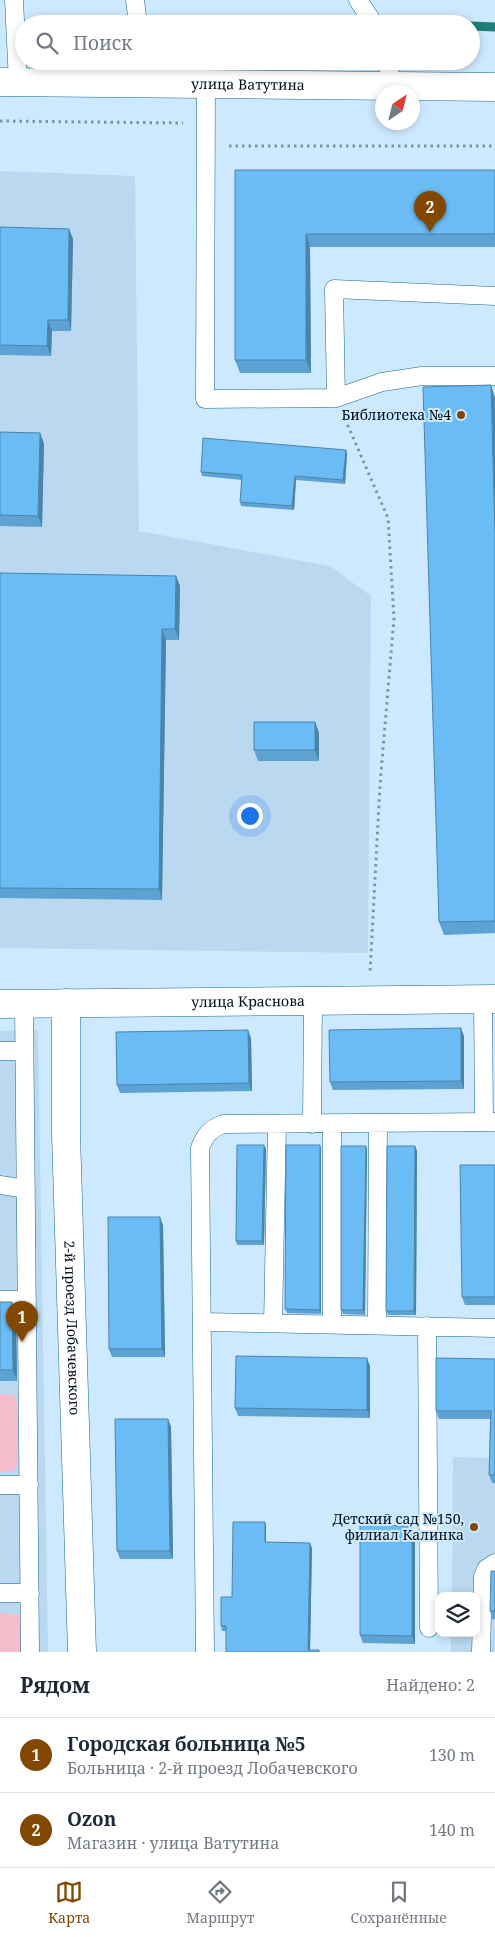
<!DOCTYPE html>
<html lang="ru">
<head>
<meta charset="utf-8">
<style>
  body { margin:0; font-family:"Noto Serif",serif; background:#f2f2f3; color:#1f2937 }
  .controls { position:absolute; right:15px; bottom:15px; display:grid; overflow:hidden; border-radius:10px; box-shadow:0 2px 8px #0003 }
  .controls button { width:45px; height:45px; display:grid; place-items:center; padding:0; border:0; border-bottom:1px solid #e0e1e3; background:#fff; color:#1f2937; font:25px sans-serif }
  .compass { position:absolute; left:375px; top:85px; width:45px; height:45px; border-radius:50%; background:#fff; box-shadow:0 2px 8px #0003; rotate:35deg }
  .you { position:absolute; left:249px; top:815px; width:18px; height:18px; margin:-12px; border:4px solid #fff; border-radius:50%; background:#1a73e8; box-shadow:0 0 0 8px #1a73e833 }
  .badge { display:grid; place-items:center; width:32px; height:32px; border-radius:50%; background:#834800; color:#fff; font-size:16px; font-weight:700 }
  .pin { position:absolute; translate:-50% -41px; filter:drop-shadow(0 1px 2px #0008) }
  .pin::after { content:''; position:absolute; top:26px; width:18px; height:15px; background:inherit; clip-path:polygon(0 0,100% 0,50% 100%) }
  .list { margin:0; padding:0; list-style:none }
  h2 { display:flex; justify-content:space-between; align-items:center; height:65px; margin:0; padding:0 20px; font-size:21px }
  h2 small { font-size:16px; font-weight:400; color:#747a83 }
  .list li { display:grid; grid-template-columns:32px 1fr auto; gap:15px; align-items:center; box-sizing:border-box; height:75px; padding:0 20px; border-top:1px solid #e0e1e3 }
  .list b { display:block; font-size:19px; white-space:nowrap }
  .list p { margin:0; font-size:16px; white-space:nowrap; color:#747a83 }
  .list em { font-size:16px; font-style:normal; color:#747a83 }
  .icon { flex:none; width:28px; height:28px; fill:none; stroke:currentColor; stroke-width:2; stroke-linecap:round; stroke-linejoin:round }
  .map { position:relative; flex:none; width:495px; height:1652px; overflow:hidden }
  .search { position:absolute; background:#fff; box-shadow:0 2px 8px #0003; left:15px; right:15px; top:15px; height:55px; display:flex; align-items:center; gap:12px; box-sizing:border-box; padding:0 18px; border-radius:28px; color:#747a83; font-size:19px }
  .sheet { height:215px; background:#fff }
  nav { display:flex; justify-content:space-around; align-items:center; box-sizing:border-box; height:70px; border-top:1px solid #e0e1e3; background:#fff; font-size:14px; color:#747a83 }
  nav a { display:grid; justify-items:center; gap:2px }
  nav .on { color:#834800 }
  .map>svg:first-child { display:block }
  .built { fill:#bad9f0 }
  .green { fill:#f5bdcc }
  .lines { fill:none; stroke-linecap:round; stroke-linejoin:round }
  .stream { stroke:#1d7f76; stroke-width:9 }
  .service-casing { stroke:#176695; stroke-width:19 }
  .minor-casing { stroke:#176695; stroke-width:29 }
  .tertiary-casing { stroke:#176695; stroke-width:29 }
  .path { stroke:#7d94a7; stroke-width:3; stroke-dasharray:2.5 4; stroke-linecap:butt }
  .service { stroke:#fff; stroke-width:18 }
  .minor { stroke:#fff; stroke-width:28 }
  .tertiary { stroke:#fff; stroke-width:28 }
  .wall { fill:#5ca2d2 }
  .shaded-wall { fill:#4b84ab }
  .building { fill:#6bbcf4; stroke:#4b84ab }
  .poi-dot { fill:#834800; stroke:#cde9ff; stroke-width:2 }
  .labels { text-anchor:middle; stroke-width:4; stroke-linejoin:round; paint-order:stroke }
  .street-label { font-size:14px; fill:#000e1c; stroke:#cde9ff }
  .poi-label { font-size:14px; fill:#000e1c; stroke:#cde9ff; text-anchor:end }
</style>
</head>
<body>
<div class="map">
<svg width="495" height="1652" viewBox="0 0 495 1652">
  <rect width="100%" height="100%" fill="#cde9ff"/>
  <path class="built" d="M0,171l135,5 4,355 191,35 41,30 -3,357 -368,-5z
    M38,1030l10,622h-48v-621z
    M453,1457l42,1v194h-44v-19h25v-37h-24z"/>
  <path class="green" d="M0,1394l14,1 3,7 1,61 -2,4 -3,4 -13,1z
    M0,1613l21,2 5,37h-26z"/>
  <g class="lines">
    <path class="stream" d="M471,26l24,1"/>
    <defs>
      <path id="service" d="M14,0l4,82
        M135,0l3,24
        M358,0l16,24
        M143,61l3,21
        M387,61l5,25
        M206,83l-1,316 131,-1 46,-16 40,-6h73
        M336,398l-2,-109 161,7
        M483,999l1,123
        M24,1004l6,648
        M0,1051h24
        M312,1124l1,-123
        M0,1185l26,4
        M0,1300h27
        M202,1322l293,6
        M273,1323l4,-199
        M332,1324v-201
        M377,1325l1,-202
        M427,1326l2,302
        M0,1485h29
        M0,1593h30
        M205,1652l-5,-504c5,-13 10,-19 23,-24l272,-2
        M481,1652l2,-75 3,-8 9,-6"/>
      <g id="minor">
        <path id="s1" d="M0,82l495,5"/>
        <path id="s2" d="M66,1003v131l16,518"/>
      </g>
      <g id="tertiary">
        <path id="s3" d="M0,1004l495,-5"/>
      </g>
    </defs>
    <use href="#service" class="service-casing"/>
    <use href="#minor" class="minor-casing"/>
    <use href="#tertiary" class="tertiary-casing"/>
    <path class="path" d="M0,121l183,2
      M229,146h266
      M345,419l43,99 6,100 -14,167 -10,188"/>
    <use href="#service" class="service"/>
    <use href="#minor" class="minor"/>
    <use href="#tertiary" class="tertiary"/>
  </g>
  <path class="wall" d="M235,170h260v77h-185l1,126h-71l-5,-13z
    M0,227l69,2 4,10 -2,92h-19l-1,25 -51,-1z
    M491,385l4,13v535l-51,2 -5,-13z
    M0,432l40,1 4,11 -2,83 -42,-1z
    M346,450l1,4 -2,30 -49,-4 -2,30 -53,-4 -1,-4 2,-22 -40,-4 -1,-4z
    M0,573l176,3 4,10 -1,54h-13l-4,260 -162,-2z
    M315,722l4,11v28h-61l-4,-11z
    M464,1036v53l-131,1 -3,-8z
    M251,1038l1,53 -132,2 -3,-8z
    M320,1145l1,5v164l-34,-1 -2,-4z
    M366,1146l1,4 -2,165 -22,-1 -2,-4z
    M415,1146l2,5 -1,164h-28l-2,-4z
    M266,1149l-2,96h-27l-1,-4z
    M495,1165v140h-30l-3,-8z
    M163,1225l2,132h-53l-3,-8z
    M0,1302l16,11 1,68h-17z
    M495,1359v124h-3l-3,-8 1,-56h-51l-3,-8z
    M370,1366v52l-132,-2 -3,-8z
    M168,1419l3,8 2,132h-53l-3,-8z
    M265,1522l1,5v15l46,6 -2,102h9v2h-93v-21h-4l-1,-5 11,-29z
    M415,1534v110l-52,-1 -3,-8z
    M495,1571v48h-3l-2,-8z"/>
  <path class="shaded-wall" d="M69,229l4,10 -2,92 -3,-11z
    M306,234l4,13 1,126 -5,-13z
    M48,320l4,11 -1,25 -4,-10z
    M491,385l4,13v136z
    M40,433l4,11 -2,83 -4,-11z
    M346,450l1,4 -2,30 -2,-4z
    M295,476l1,4 -2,30 -2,-4z
    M176,576l4,10 -1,54 -4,-11z
    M162,629l4,11 -4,260 -3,-11z
    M315,722l4,11v28l-4,-11z
    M461,1028l3,8v53l-3,-8z
    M248,1030l3,8 1,53 -3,-8z
    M264,1145l2,4 -2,96 -2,-4z
    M320,1145l1,5v164l-1,-4z
    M366,1146l1,4 -2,165 -2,-5z
    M415,1146l2,5 -1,164 -2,-4z
    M160,1217l3,8 2,132 -3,-8z
    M12,1302l4,11 1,68 -4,-11z
    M367,1358l3,8v52l-3,-8z
    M168,1419l3,8 2,132 -3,-8z
    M265,1522l1,5v19l-1,-4z
    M412,1526l3,8v110l-3,-8z
    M310,1543l2,5 -2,104 -2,-2z"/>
  <path class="building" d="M235,170h260v64h-189v126h-71z
    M0,227l69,2 -1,91h-20l-1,26 -47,-1z
    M491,385l4,149v387l-56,1 -16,-535z
    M0,432l40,1 -2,83 -38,-1z
    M203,438l143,12 -3,30 -48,-4 -3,30 -52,-4 2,-27 -41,-3z
    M0,573l176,3 -1,53h-13l-3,260 -159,-1z
    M254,722h61v28h-61z
    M461,1028v53l-131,1 -1,-52z
    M248,1030l1,53 -132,2 -1,-53z
    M237,1145h27l-2,96h-26z
    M286,1145h34v165l-35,-1z
    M341,1146h25l-3,164h-22z
    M387,1146h28l-1,165h-28z
    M460,1165h35v132h-33z
    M108,1217h52l2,132h-53z
    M0,1302h12l1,68h-13z
    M236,1356l131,2v52l-132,-2z
    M436,1358l59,1v116h-6l2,-64h-55z
    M115,1419h53l2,132h-53z
    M233,1522h32v20l45,1 -2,107h11v2h-93v-26h-5v-29h11z
    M360,1525l52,1v110l-52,-1z
    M491,1571h4v40h-5z"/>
  <g class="poi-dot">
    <circle cx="461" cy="415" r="5"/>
    <circle cx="474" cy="1527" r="5"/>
  </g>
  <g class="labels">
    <g class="street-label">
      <text dy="5" stroke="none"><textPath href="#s1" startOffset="248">улица Ватутина</textPath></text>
      <text dy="5" stroke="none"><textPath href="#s3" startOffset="248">улица Краснова</textPath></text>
      <text dy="5" stroke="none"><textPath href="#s2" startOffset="325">2-й проезд Лобачевского</textPath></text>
    </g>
    <g class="poi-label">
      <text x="451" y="420">Библиотека №4</text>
      <text x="464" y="1524">Детский сад №150,<tspan x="464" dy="16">филиал Калинка</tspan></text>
    </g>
  </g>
</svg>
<div class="controls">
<button><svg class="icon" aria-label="layers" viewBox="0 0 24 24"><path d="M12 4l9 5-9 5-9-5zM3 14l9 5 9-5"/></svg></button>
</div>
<svg class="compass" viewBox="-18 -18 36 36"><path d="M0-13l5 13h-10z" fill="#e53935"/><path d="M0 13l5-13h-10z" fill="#747a83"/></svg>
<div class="you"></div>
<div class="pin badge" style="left:22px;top:1342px">1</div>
<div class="pin badge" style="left:430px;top:232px">2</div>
<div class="search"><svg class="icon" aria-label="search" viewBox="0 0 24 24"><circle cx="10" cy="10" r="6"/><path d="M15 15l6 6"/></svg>Поиск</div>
</div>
<section class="sheet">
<h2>Рядом<small>Найдено: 2</small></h2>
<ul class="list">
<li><span class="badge">1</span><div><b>Городская больница №5</b><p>Больница · 2-й проезд Лобачевского</p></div><em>130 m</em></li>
<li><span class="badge">2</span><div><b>Ozon</b><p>Магазин · улица Ватутина</p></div><em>140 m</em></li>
</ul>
</section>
<nav>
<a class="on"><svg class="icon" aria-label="map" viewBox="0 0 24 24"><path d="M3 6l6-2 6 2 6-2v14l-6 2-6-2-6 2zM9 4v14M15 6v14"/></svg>Карта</a>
<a><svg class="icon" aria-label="directions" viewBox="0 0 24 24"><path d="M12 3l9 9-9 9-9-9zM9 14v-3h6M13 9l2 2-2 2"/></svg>Маршрут</a>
<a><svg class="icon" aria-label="saved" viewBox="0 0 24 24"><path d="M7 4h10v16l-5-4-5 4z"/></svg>Сохранённые</a>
</nav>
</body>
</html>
